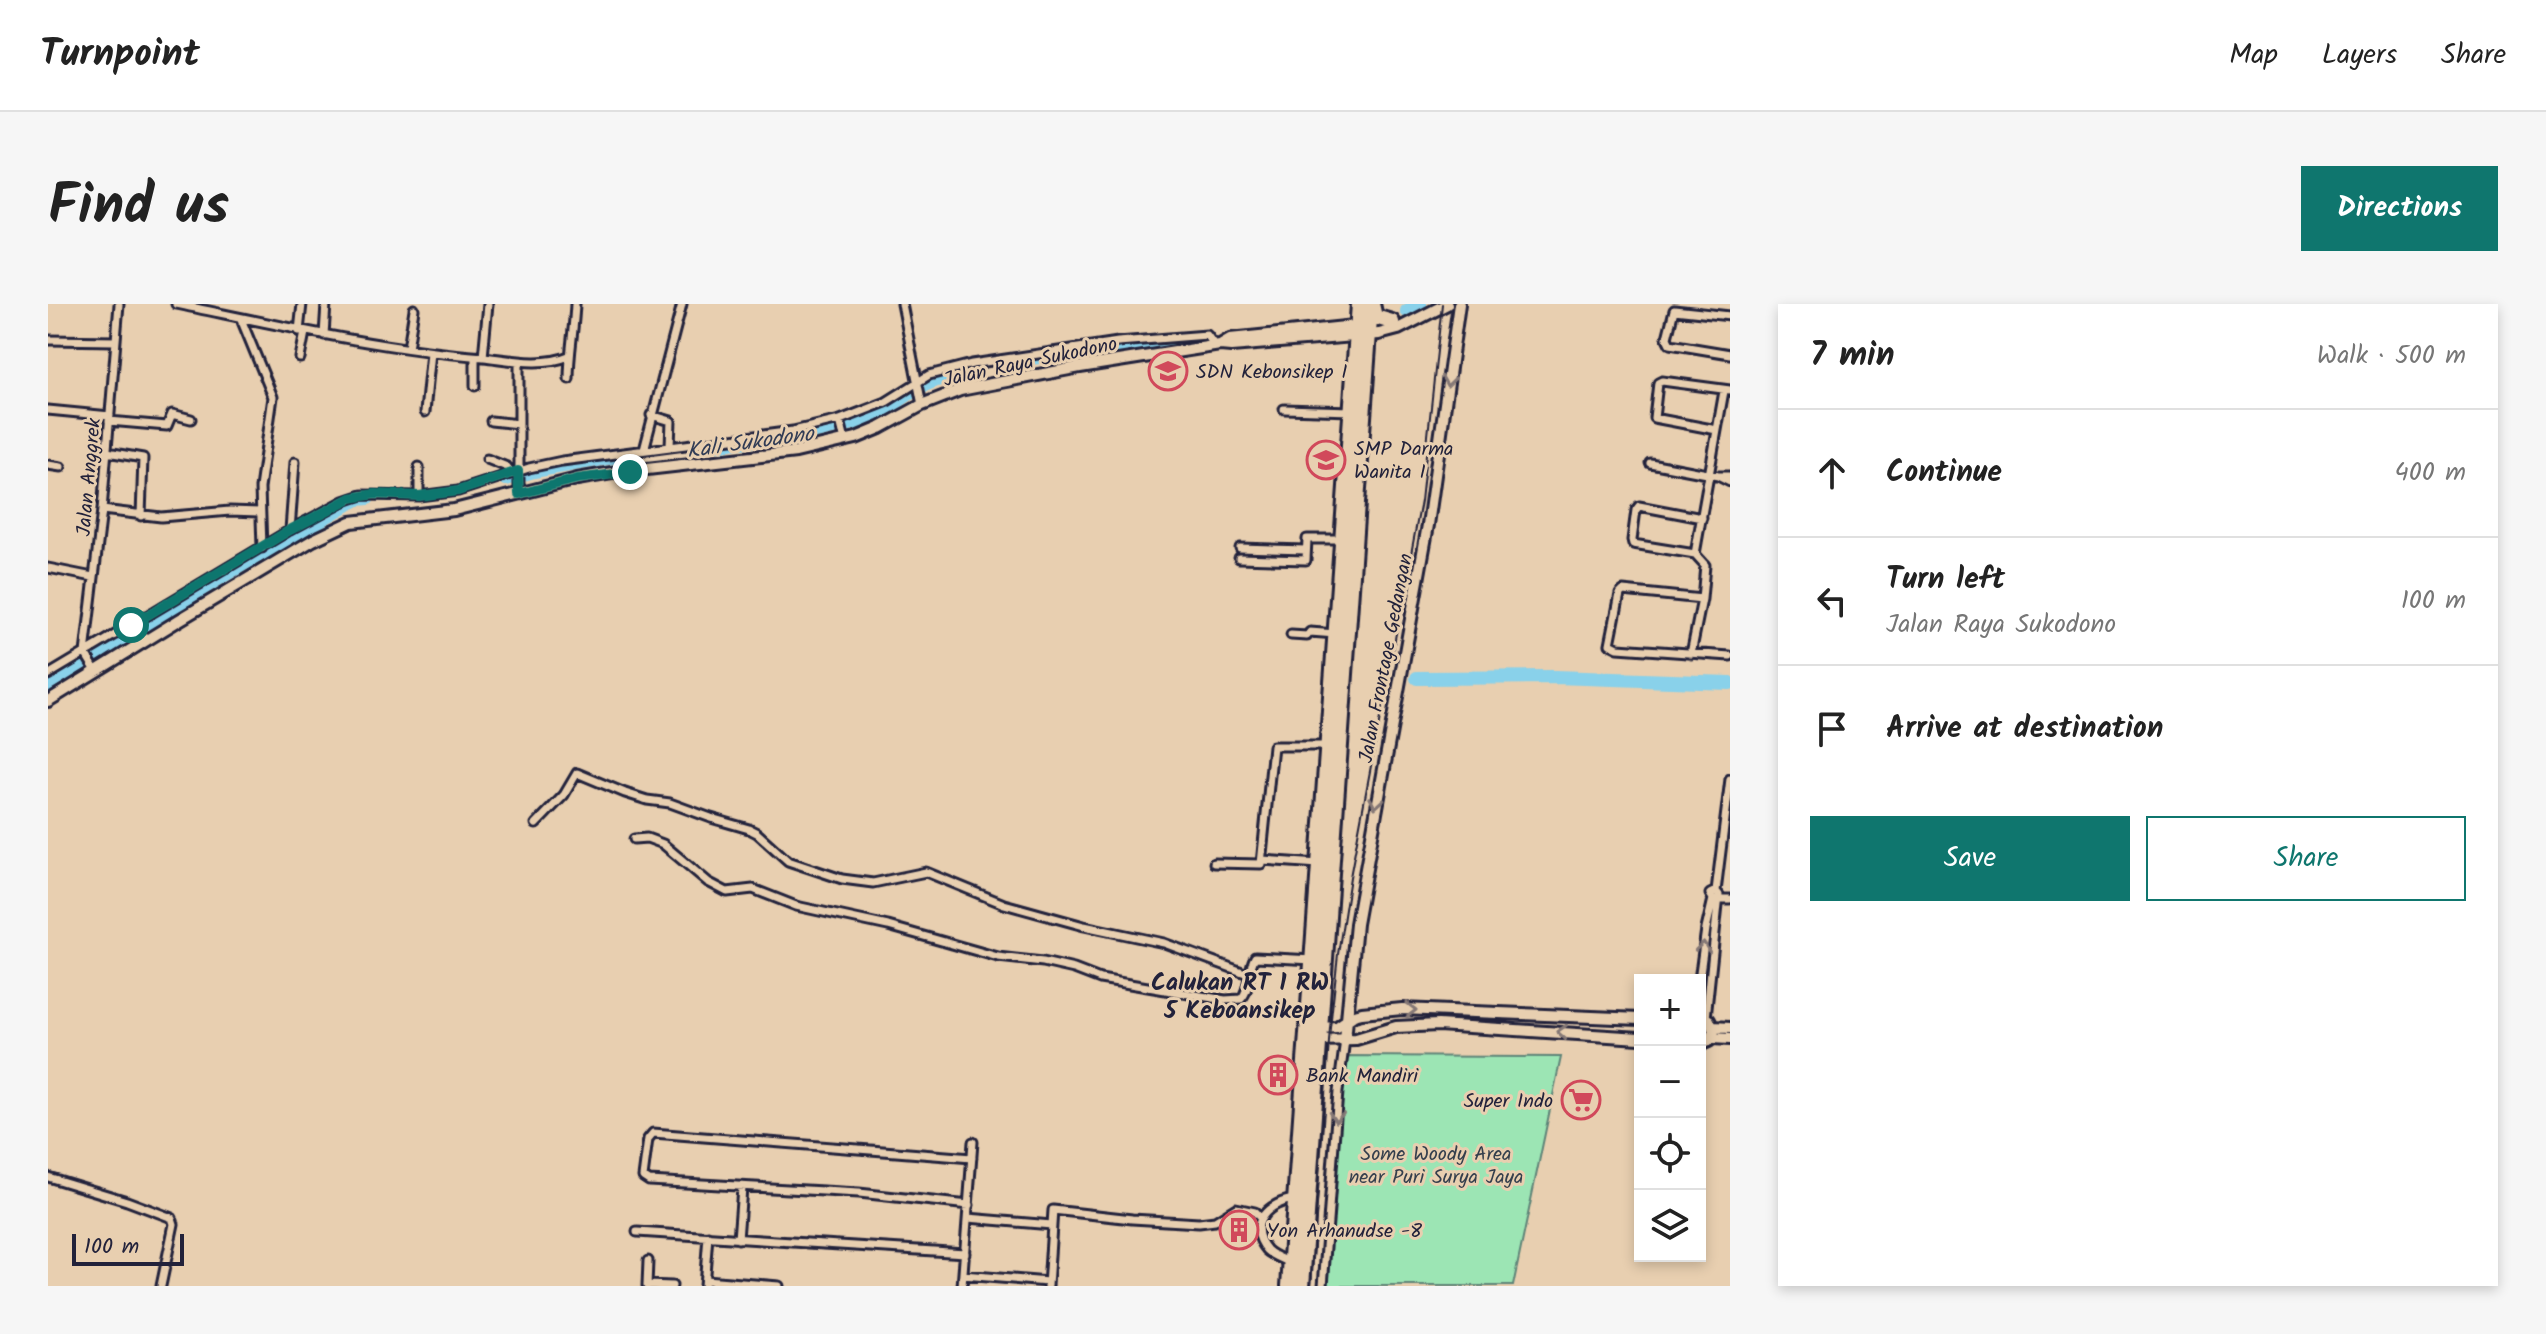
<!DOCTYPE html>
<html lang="en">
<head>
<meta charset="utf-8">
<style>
  body { margin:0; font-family:Kalam,sans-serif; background:#f6f6f6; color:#222 }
  .controls { position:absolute; right:24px; bottom:24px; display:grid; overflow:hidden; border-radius:0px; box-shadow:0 4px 12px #0003 }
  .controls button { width:72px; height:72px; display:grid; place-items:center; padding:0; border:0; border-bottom:2px solid #e0e0e0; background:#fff; color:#222; font:40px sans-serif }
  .scale { position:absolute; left:24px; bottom:20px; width:112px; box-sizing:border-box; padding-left:8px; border:4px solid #22223b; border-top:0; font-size:22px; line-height:28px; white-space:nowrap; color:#22223b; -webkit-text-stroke:6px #e8cfb0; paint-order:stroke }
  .stop { position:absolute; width:24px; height:24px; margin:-18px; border:6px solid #0f766e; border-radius:50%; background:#fff }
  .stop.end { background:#0f766e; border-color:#fff; box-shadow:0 2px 8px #0008 }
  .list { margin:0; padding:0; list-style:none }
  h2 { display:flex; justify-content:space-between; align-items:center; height:104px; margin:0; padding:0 32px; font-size:34px }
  h2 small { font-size:26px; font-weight:400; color:#767676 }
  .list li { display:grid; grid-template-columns:52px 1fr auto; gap:24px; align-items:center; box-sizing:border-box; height:128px; padding:0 32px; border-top:2px solid #e0e0e0 }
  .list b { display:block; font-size:30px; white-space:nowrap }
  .list p { margin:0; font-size:26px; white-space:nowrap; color:#767676 }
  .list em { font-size:26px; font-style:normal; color:#767676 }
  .actions { display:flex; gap:16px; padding:24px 32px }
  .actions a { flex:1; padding:18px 0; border:2px solid #0f766e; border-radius:0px; text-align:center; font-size:28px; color:#0f766e }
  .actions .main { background:#0f766e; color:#fff }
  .icon { flex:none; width:44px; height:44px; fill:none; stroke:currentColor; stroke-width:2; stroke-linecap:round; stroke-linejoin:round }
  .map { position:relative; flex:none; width:1682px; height:982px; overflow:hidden; border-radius:0px }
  header { display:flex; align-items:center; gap:48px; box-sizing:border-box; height:112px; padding:0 40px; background:#fff; border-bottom:2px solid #e0e0e0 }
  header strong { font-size:38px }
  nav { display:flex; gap:44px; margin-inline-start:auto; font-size:28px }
  .intro { display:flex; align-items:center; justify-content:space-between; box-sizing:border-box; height:192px; padding:0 48px }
  h1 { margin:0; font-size:56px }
  .button { padding:20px 36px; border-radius:0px; background:#0f766e; color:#fff; font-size:28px; font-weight:700 }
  main { display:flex; gap:48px; padding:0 48px }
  aside { flex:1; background:#fff; border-radius:0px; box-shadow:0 4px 12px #0003 }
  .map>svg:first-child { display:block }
  .green { fill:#9ce5b4; stroke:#5f8478; stroke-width:2 }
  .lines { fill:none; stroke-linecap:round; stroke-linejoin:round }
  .river { stroke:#89d1ea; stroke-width:14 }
  .street-casing { stroke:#22223b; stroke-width:13 }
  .secondary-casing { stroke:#22223b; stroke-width:16 }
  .highway-casing { stroke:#22223b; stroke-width:20 }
  .street { stroke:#e8cfb0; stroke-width:7 }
  .secondary { stroke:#e8cfb0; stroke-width:10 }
  .highway { stroke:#e8cfb0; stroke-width:14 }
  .rail { stroke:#22223b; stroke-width:2 }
  .oneway { stroke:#857876 }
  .route { stroke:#0f766e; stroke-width:10 }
  .labels { text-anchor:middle; stroke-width:6; stroke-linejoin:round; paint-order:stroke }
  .street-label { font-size:20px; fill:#22223b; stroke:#e8cfb0 }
  .poi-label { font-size:20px; fill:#22223b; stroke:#e8cfb0; text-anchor:start }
  .park-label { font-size:20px; fill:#343f4d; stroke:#e8cfb0 }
  .water-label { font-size:22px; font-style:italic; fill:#313c55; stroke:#e8cfb0 }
  .quarter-label { font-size:24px; font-weight:bold; fill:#22223b; stroke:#e8cfb0 }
</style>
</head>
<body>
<header>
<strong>Turnpoint</strong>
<nav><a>Map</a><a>Layers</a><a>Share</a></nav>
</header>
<div class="intro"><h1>Find us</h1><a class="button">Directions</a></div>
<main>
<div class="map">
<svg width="1682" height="982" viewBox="0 0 1682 982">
  <rect width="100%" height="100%" fill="#e8cfb0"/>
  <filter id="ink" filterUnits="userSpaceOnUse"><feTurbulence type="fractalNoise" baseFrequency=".0125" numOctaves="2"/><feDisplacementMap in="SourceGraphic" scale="16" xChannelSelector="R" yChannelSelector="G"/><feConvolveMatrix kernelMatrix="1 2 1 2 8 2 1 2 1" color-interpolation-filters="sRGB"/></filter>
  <g filter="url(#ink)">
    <path class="green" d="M1295,752l218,1 -48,229h-186z"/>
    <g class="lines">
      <path class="river" d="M1359,7l13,-7
        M982,54l173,-20
        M671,140l85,-9 70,-17 43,-30 49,-20
        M458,175l28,-8 85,-15
        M1369,374l138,-1 175,6
        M0,381l175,-109 134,-77 11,-1"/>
      <defs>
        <path id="street" d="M128,0c102,21 204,45 308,53 27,3 59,10 85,-1
          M854,0l20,101
          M1682,12l-56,-6 -7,28 3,6 60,10
          M193,15l32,78 -13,91 2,60
          M251,27l3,-27
          M276,31l2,-31
          M0,36l68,1
          M360,44l6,-39
          M427,53v29
          M435,53l5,-53
          M252,54l5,-26
          M521,75c0,-25 5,-49 6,-75
          M1236,105l68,2
          M0,106l62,6
          M377,108l6,-60
          M603,111l20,6 -1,25
          M792,116l5,21
          M61,117l58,5 5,-12 19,5
          M443,117l28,3
          M1669,126l-63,-12 4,-35 4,-2 68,9
          M596,146l38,-146
          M59,148l36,6 -2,58
          M439,155l20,8 5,7
          M1602,159l68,13h12
          M0,161l13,2
          M371,163v29
          M1670,172l12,6
          M471,190v-133
          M54,206l59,7 69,-6 29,1
          M242,226l5,-68
          M1192,244l66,2
          M1647,250l29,-163
          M1191,254l67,2 1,-21h36
          M0,264l45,9
          M1654,295l-79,-8 -3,3 -10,50 8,4 112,8
          M1243,331l16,1 3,-4 26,2
          M37,349l17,-143 17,-206
          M37,349l11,18
          M1643,350l11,-55 3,-34 -10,-11 -62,-10 -1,-4 4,-30 3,-4 63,12
          M0,371l242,-145 54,-29 18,-6 57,1 39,-5 71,-23 33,-7 231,-30 47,-11 46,-18 43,-27 43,-11 146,-22 89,-7 8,11
          M488,520l28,-29 13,-22 48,20 22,7 23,3 41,15 38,11 8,4 31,28 54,18 31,4 53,-11 78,32 80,22 80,17 84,31
          M586,535l13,-1 16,6 45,38 19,10 26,-3 43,17 92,20 110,31 45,5 31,7 26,10 125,21 16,-1c10,-10 6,-29 14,-42l58,3
          M1214,556l57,4
          M1166,559l47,1 12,-118h55
          M1668,587l14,-112
          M1670,595h12
          M1651,676l7,-51 7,-30 -3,-5 6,-3 3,4 -13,123
          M0,873l79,24 45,17 2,6 -13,62
          M921,901l-110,-12 -210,-12 -6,-4 5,-38 5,-6 319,25
          M920,914l84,7
          M589,928l328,21
          M690,935l4,-51
          M1243,959c-8,-4 -18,-7 -24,-13 -22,-26 2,-48 28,-51
          M915,971l85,7
          M657,976l74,6
          M599,981l25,1
          M599,982l1,-25
          M656,982l4,-50
          M914,982l11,-144
          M1000,982l5,-76 79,9 67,4 16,-2 21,-13 19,4 6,7
          M1275,982l15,-194 7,-52"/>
        <path id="secondary" d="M1172,41l10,-6 134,-14
          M0,397l131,-81 134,-80 38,-18 103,-12 123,-31 35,-6 184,-21 60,-14 24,-10 42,-23 38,-15 120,-23 140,-22 11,1 148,-12 19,-5 49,-25
          M1652,712l9,4 5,11 -5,10 -9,4
          M1665,723l17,1
          M1272,724l17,-1 17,-12 8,-2 40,-4 238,10
          M1664,734l18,1
          M1271,736l37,-1 40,-12 42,-2 202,13
          M1297,736l11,-116 72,-399 31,-221"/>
        <path id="highway" d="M1324,0l3,13 17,5
          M1241,982l70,-982
          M1254,982l69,-982"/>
      </defs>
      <use href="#street" class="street-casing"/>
      <use href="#secondary" class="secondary-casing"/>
      <use href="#highway" class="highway-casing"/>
      <use href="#street" class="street"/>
      <use href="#secondary" class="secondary"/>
      <use href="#highway" class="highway"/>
      <path class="rail" d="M1263,982l19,-258 8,-74 12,-77 71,-376 21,-197"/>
    </g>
    <defs><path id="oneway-chevron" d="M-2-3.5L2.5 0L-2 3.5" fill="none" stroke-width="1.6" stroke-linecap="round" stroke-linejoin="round" transform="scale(2)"/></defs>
    <g class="oneway">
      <use href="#oneway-chevron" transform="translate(1400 77) rotate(98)"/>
      <use href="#oneway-chevron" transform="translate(1328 499) rotate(100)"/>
      <use href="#oneway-chevron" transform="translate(1655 643) rotate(-83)"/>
      <use href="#oneway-chevron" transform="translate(1363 706)"/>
      <use href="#oneway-chevron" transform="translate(1514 728) rotate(-176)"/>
      <use href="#oneway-chevron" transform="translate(1288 813) rotate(95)"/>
    </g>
  </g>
  <g class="lines" filter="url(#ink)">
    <path class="route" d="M83,321l159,-95 61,-32 24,-4 44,2 39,-5 60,-20 1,23 58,-15 53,-7"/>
  </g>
  <defs>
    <symbol id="school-ring" viewBox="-11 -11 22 22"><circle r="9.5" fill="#e8cfb0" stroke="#d1495b" stroke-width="1.5"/><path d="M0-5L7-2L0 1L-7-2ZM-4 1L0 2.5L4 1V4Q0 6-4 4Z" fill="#d1495b"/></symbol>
    <symbol id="building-ring" viewBox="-11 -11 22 22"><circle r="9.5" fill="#e8cfb0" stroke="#d1495b" stroke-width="1.5"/><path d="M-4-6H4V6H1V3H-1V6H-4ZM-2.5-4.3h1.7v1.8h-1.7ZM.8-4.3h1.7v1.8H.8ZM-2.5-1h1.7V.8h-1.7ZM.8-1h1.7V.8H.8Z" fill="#d1495b"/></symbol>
    <symbol id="supermarket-ring" viewBox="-11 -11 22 22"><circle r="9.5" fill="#e8cfb0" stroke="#d1495b" stroke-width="1.5"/><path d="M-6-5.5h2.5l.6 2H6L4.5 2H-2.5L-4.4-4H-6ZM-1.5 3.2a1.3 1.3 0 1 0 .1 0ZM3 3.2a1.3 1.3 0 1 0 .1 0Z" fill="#d1495b"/></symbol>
  </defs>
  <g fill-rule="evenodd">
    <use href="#school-ring" x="1098" y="45" width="44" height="44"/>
    <use href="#school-ring" x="1256" y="134" width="44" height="44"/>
    <use href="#building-ring" x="1208" y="749" width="44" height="44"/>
    <use href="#supermarket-ring" x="1511" y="774" width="44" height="44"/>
    <use href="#building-ring" x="1169" y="904" width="44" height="44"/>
  </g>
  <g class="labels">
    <g class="street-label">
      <text transform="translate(982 57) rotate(-12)" y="7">Jalan Raya Sukodono</text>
      <text transform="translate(40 173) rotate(-85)" y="7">Jalan Anggrek</text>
      <text transform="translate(1337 354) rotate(-79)" y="7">Jalan Frontage Gedangan</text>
    </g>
    <g class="poi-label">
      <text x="1148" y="74">SDN Kebonsikep I</text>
      <text x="1306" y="151">SMP Darma<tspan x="1306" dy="23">Wanita I</tspan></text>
      <text x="1258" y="778">Bank Mandiri</text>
      <text x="1505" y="803" text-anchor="end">Super Indo</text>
      <text x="1219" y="933">Yon Arhanudse -8</text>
    </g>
    <g class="park-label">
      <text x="1388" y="856">Some Woody Area<tspan x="1388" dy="23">near Puri Surya Jaya</tspan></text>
    </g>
    <g class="water-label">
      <text transform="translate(702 137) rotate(-8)" y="8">Kali Sukodono</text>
    </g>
    <g class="quarter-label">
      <text x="1192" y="686">Calukan RT 1 RW<tspan x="1192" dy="28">5 Keboansikep</tspan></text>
    </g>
  </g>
</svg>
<div class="controls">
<button>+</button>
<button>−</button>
<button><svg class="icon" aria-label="locate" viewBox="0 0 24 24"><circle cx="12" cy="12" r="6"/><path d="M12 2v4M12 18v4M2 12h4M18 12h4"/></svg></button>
<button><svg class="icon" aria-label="layers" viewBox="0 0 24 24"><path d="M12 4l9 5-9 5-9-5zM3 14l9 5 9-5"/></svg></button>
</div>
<div class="scale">100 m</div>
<div class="stop" style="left:83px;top:321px"></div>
<div class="stop end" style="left:582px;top:168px"></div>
</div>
<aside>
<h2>7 min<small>Walk · 500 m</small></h2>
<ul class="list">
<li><svg class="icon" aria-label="ahead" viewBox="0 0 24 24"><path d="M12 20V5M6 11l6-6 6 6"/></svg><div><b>Continue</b></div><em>400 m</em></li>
<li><svg class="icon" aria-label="left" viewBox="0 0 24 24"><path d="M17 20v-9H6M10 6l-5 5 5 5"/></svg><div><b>Turn left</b><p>Jalan Raya Sukodono</p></div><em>100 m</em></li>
<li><svg class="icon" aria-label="arrive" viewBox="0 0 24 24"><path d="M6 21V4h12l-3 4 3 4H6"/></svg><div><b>Arrive at destination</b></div></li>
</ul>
<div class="actions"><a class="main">Save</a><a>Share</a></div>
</aside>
</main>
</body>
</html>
